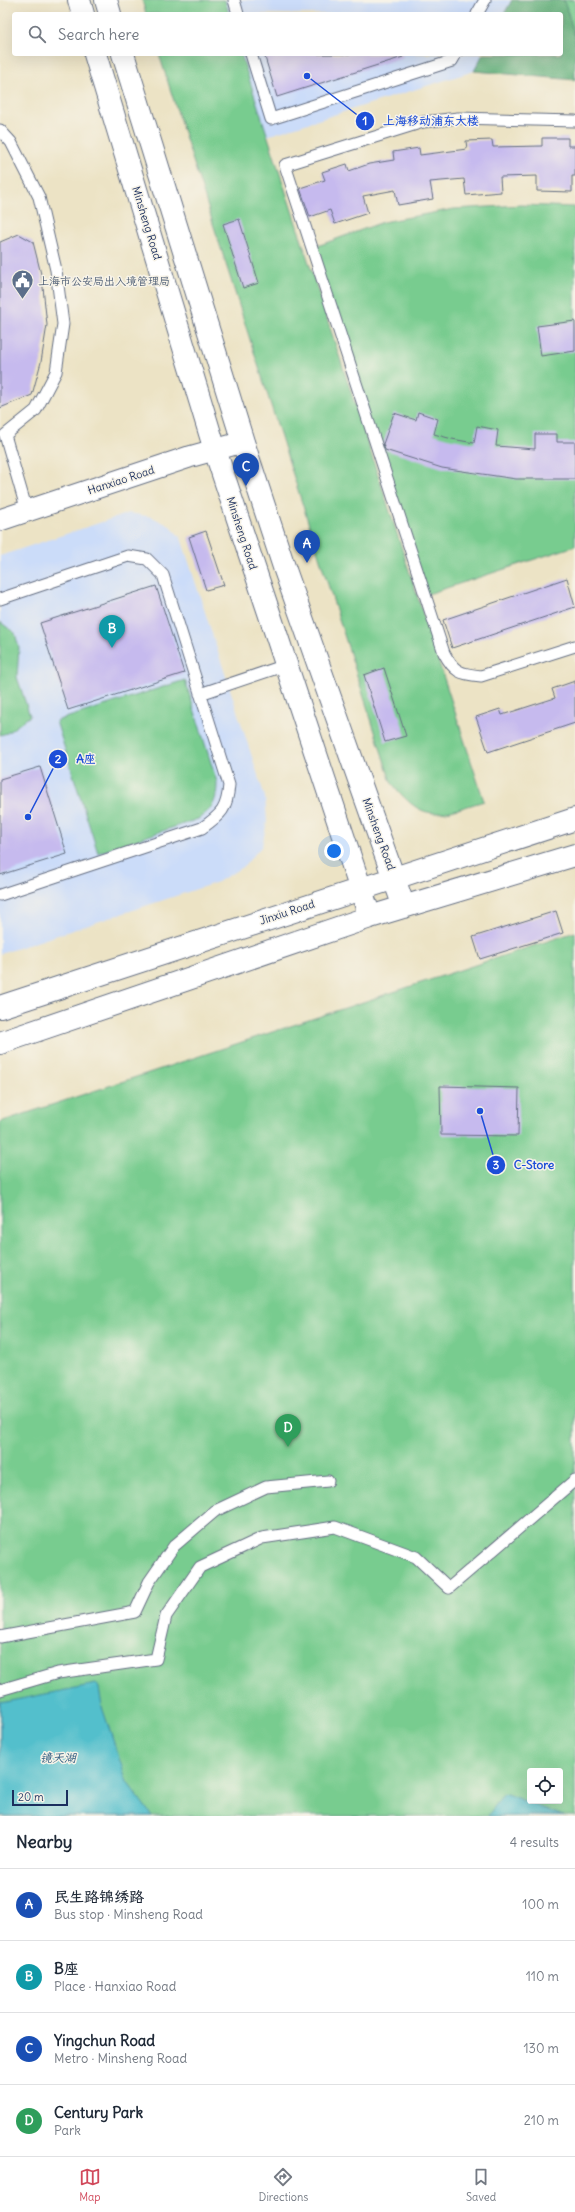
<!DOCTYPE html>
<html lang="en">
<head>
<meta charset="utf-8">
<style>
  body { margin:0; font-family:Delius,"LXGW WenKai TC",sans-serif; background:#f6f6f7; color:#1f2937 }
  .controls { position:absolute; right:12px; bottom:12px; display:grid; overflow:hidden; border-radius:4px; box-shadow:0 4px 16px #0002 }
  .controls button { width:36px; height:36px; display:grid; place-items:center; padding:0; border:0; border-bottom:1px solid #e0e1e3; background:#fff; color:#1f2937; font:20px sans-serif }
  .scale { position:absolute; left:12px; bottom:10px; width:56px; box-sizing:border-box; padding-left:4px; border:2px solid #1b2f5e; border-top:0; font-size:11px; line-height:14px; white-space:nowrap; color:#1b2f5e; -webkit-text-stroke:3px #f7f3e8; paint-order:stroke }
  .you { position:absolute; left:334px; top:851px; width:14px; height:14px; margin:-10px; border:3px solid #fff; border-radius:50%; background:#1a73e8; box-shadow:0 0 0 6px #1a73e833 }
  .badge { display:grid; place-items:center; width:26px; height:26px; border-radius:50%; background:#d1495b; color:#fff; font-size:13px; font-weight:700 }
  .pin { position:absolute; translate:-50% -33px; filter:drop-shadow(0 1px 2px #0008) }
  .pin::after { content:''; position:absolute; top:21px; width:14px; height:12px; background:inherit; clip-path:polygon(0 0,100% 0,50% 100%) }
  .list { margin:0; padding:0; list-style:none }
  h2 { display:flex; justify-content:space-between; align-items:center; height:52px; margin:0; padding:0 16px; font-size:17px }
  h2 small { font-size:13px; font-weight:400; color:#747a83 }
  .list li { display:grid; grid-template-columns:26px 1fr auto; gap:12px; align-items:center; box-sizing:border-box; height:72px; padding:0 16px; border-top:1px solid #e0e1e3 }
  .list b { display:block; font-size:15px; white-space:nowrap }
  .list p { margin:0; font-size:13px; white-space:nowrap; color:#747a83 }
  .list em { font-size:13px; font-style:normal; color:#747a83 }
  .icon { flex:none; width:22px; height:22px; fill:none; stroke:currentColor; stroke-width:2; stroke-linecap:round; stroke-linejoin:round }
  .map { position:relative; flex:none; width:575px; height:1816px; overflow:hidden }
  .search { position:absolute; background:#fff; box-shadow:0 4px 16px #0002; left:12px; right:12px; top:12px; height:44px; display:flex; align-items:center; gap:10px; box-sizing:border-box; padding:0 14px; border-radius:4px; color:#747a83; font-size:15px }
  .sheet { height:340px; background:#fff }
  nav { display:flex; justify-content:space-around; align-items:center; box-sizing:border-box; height:56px; border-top:1px solid #e0e1e3; background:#fff; font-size:11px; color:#747a83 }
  nav a { display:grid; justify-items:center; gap:2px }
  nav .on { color:#d1495b }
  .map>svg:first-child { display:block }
  .built { fill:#cbdcf9 }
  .green { fill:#78cc8f; stroke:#4a7e76; fill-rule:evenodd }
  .forest { fill:#62b07a; stroke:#3e706c }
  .water { fill:#52bfcc; stroke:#367795 }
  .building { fill:#c6baee }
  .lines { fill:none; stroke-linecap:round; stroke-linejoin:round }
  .lane-casing { stroke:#646e82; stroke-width:13 }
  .street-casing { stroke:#646e82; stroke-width:23 }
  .secondary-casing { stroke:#646e82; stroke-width:24 }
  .lane { stroke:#fff; stroke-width:11 }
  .street { stroke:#fff; stroke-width:21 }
  .secondary { stroke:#fff; stroke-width:22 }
  .labels { text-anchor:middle; stroke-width:3; stroke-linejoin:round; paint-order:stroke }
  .street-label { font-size:11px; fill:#1b2f5e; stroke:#f7f3e8 }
  .service-label { font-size:11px; fill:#4e5e75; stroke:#f7f3e8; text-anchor:start }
  .water-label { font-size:12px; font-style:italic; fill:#2c5a7f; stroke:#f7f3e8 }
  .leader { fill:none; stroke:#1d4ed8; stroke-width:1.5 }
  .callout-dot { fill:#1d4ed8; stroke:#f7f3e8; stroke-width:1.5 }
  .mark-label { font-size:12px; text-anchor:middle; font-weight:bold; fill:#fff }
  .callout-label { font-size:12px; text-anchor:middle; font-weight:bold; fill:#1d4ed8; stroke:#f7f3e8; stroke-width:3; stroke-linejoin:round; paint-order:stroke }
</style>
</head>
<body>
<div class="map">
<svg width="575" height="1816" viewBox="0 0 575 1816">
  <rect width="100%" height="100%" fill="#f7f3e8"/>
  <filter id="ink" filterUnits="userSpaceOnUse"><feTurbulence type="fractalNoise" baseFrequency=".025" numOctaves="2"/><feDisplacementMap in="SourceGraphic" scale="8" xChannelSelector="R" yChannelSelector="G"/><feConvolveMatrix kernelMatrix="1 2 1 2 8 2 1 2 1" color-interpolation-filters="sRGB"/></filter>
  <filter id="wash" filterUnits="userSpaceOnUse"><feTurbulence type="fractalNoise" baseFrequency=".012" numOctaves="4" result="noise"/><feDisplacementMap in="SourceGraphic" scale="16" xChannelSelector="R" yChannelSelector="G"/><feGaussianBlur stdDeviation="0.9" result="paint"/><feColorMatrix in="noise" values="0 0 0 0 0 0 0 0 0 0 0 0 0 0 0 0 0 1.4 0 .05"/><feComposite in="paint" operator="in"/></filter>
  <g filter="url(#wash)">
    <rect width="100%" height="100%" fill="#ece3c5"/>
    <path class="built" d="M225,0h287l-8,14h-275z
      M241,54h242l-9,17 -207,65z
      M129,513l23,4 18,9 11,12 84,259 2,24 -5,25 -18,20 -26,16 -218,72v-398z"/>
    <path class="green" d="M142,0h83l4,14h-83z
      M564,0h11v37z
      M159,54h82l243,747c-46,14 -60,24 -93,-19z
      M521,205l54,2v339l-150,49 -113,-347 71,-26 71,-13z
      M0,622l15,11 4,15 -2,29 13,39 -23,17 -7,2z
      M185,680l32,102c0,20 -4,26 -19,37l-100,34 -42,-132z
      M575,932v884h-575v-694zM530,1771h30v30h-30z"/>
    <path class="forest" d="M512,0h52l11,37v43l-101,-9 9,-17h78v-40h-57z"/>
    <path class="water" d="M96,1684l3,3 3,20 25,75 25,34h-152v-113z
      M504,1793l59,23h1h-76z"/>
    <g id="blocks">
      <path class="building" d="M264,54h138l1,3 -126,40z
        M542,138h26v8h7v30h-3v16l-35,-1v-15l-37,1 1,15 -35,3 -2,-16 -34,3 3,17 -35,6 -3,-15 -32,6 5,17 -33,11 -5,-14 -20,7 -10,-29 25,-8 -3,-8 25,-8 2,7 20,-7 25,-4 -1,-8 26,-4 1,7 47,-6 -1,-8 26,-1 1,7 49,-1z
        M239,219l20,64 -16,5 -20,-64z
        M19,234l14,8 9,36 5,47 -6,37 -9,33 -32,13v-166z
        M575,321v30l-34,5 -4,-30z
        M418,412l20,7 -4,15 18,5 22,4 3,-17 21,4 -2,16 39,3v-15h22v8h18v37h-59l-74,-11 -57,-18 -2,-6 11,-31 22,7z
        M206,531l18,54 -18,5 -17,-53z
        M567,578l8,29 -123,41 -9,-28z
        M156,586l28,87 -116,37 -28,-87z
        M384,668l22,68 -21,6 -21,-67z
        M575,681v42l-87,29 -12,-35 24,-8 2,6 53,-17 -3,-9z
        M40,767l27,87 -67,21v-96z
        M556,911l7,22 -83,26 -7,-22z
        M440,1086l79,2 -1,48 -77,-1z"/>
    </g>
  </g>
  <g filter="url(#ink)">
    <use href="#blocks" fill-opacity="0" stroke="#646e82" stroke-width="1"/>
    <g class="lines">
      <defs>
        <path id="lane" d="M234,0l4,14
          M477,14l8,-14
          M251,54l20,65 181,-58 4,-7
          M575,121l-117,-3 -35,4 -138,43 159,488c10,19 16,21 37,23l94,-30
          M0,130l11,12 28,55 17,73 7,54 -7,48 -20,38 -31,25
          M5,435l22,76
          M0,599l128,-43 19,3 16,16 66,210c-2,24 -7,29 -27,43l-202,67
          M200,694l86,-29
          M0,1637l135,-25 14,-30 25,-36 41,-35 51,-24 62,-6
          M0,1690l58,-17 98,-14 10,-43 34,-49 62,-29 73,-11 81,30 33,31 126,-108"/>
        <path id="street" d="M0,520l189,-63 54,-15"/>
        <path id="secondary" d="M79,0l4,14
          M106,0l4,14
          M95,54l120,396 155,467
          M123,54l120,388 42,128 119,337
          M0,1007l575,-188
          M0,1043l370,-126 205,-62"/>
      </defs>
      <use href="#lane" class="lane-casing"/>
      <use href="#street" class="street-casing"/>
      <use href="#secondary" class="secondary-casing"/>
      <use href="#lane" class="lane"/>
      <use href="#street" class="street"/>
      <use href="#secondary" class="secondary"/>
    </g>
  </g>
  <defs>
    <symbol id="civic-pin" viewBox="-11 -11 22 30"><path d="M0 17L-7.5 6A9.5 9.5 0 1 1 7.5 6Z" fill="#5c6f8a" stroke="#f7f3e8"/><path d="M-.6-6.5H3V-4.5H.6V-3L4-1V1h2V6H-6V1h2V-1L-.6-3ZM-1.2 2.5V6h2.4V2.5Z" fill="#fff"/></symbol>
  </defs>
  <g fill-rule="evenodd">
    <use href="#civic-pin" x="10" y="268" width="25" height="34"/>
  </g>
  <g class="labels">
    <g class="street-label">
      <text transform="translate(147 223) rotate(73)" y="4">Minsheng Road</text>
      <text transform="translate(121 480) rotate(-18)" y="4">Hanxiao Road</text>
      <text transform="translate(242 533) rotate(72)" y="4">Minsheng Road</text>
      <text transform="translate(379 834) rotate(70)" y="4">Minsheng Road</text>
      <text transform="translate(287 912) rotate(-18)" y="4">Jinxiu Road</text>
    </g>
    <g class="service-label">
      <text x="38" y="285">上海市公安局出入境管理局</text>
    </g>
    <g class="water-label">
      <text x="58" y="1762">镜天湖</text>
    </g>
  </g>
  <path class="leader" d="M307 76L365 121M28 817L58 759M480 1111L496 1165"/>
  <g class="callout-dot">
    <circle cx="307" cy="76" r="4"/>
    <circle cx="28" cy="817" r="4"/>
    <circle cx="480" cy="1111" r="4"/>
    <circle cx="365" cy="121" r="10"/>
    <circle cx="58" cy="759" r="10"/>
    <circle cx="496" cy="1165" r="10"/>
  </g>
  <g class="mark-label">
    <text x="365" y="125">1</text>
    <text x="58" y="763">2</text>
    <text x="496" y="1169">3</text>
  </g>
  <g class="callout-label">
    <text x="431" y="125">上海移动浦东大楼</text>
    <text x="86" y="763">A座</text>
    <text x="534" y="1169">C-Store</text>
  </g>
</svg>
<div class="controls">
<button><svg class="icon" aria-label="locate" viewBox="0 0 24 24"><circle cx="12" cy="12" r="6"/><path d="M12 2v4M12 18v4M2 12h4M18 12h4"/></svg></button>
</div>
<div class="scale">20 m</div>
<div class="you"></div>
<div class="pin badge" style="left:307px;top:563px;background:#1a4fb4">A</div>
<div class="pin badge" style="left:112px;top:648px;background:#0f9aa8">B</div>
<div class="pin badge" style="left:246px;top:486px;background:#1a4fb4">C</div>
<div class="pin badge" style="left:288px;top:1447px;background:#2e9e5b">D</div>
<div class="search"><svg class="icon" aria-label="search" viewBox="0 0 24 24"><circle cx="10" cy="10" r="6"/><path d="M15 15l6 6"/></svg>Search here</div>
</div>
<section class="sheet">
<h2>Nearby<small>4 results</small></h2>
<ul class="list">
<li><span class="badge" style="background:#1a4fb4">A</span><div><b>民生路锦绣路</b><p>Bus stop · Minsheng Road</p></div><em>100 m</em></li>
<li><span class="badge" style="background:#0f9aa8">B</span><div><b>B座</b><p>Place · Hanxiao Road</p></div><em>110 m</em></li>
<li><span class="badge" style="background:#1a4fb4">C</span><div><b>Yingchun Road</b><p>Metro · Minsheng Road</p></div><em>130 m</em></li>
<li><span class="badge" style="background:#2e9e5b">D</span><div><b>Century Park</b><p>Park</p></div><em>210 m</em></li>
</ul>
</section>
<nav>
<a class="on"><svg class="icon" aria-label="map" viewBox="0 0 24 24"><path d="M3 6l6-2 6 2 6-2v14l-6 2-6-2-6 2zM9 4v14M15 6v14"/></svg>Map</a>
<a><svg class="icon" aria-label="directions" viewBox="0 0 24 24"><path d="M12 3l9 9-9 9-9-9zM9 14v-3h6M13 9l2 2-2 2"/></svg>Directions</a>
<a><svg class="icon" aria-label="saved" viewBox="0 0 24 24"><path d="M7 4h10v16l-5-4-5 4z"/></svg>Saved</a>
</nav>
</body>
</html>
